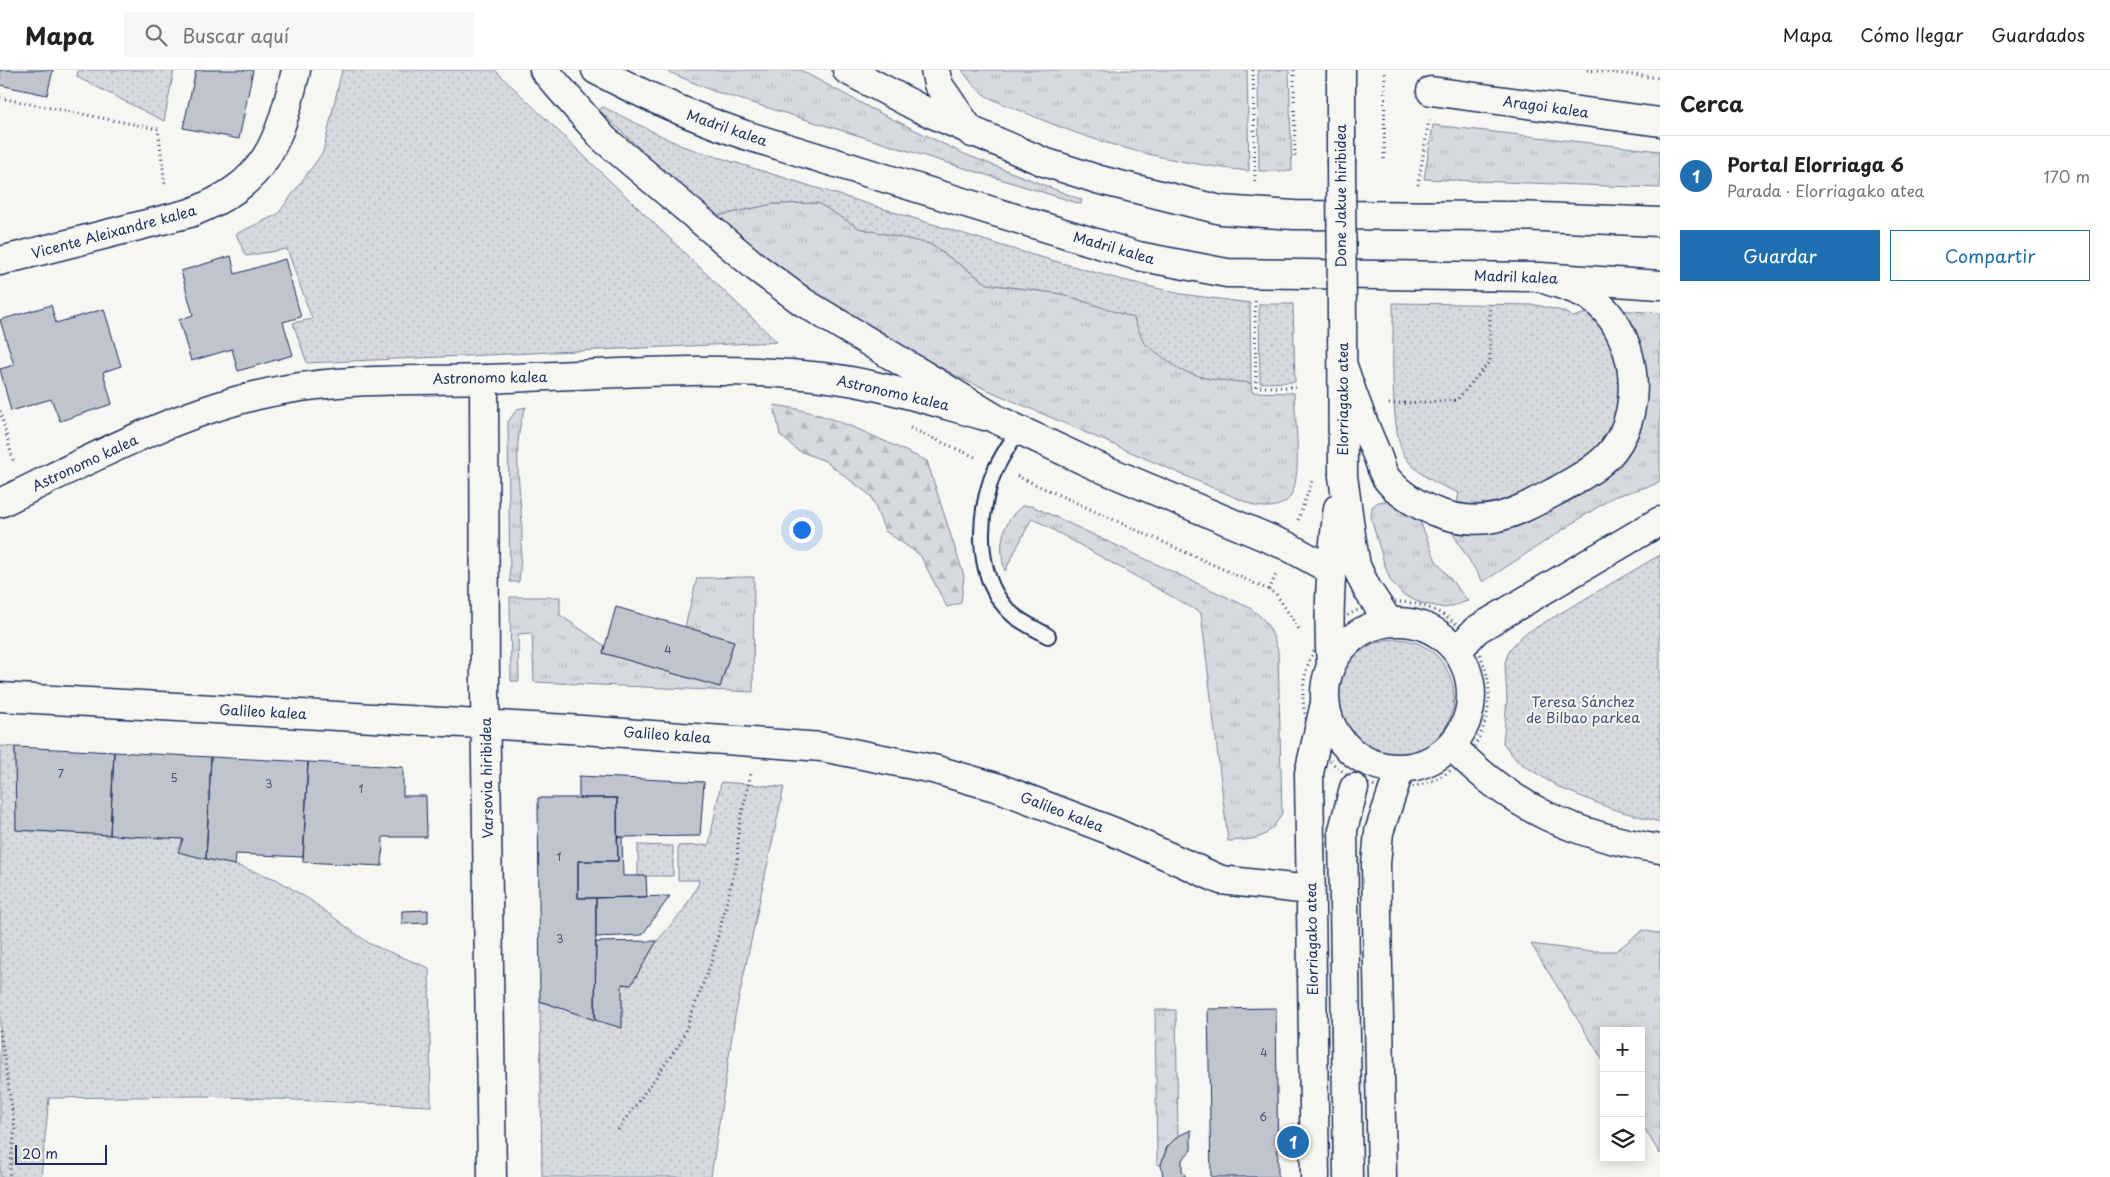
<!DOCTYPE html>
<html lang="es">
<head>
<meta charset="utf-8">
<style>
  body { margin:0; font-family:"Playpen Sans",sans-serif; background:#f6f6f6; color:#222 }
  .controls { position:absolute; right:15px; bottom:15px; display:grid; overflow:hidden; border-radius:0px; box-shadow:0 2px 12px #0003 }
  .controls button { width:45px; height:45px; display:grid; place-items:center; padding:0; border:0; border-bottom:1px solid #e0e0e0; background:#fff; color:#222; font:25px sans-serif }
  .scale { position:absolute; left:15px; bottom:12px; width:92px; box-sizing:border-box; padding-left:5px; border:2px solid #1b2f5e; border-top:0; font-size:14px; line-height:18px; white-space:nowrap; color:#1b2f5e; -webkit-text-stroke:4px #f6f6f2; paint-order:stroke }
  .you { position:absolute; left:801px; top:459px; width:18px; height:18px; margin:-12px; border:4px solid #fff; border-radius:50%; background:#1a73e8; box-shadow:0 0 0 8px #1a73e833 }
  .badge { display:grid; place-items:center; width:32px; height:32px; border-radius:50%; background:#1f6fb2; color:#fff; font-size:16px; font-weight:700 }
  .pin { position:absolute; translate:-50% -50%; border:2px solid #fff; box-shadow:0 1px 5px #0006 }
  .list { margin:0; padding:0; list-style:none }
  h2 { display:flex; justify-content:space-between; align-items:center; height:65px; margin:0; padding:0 20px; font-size:21px }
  h2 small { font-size:16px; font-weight:400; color:#767676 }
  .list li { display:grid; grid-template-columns:32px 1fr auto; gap:15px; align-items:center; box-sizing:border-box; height:80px; padding:0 20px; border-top:1px solid #e0e0e0 }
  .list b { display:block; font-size:19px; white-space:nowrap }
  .list p { margin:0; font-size:16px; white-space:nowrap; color:#767676 }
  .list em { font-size:16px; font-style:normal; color:#767676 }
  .actions { display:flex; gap:10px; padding:15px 20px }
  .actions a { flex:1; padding:11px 0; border:1px solid #1f6fb2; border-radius:0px; text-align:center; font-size:18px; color:#1f6fb2 }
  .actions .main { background:#1f6fb2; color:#fff }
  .icon { flex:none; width:28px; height:28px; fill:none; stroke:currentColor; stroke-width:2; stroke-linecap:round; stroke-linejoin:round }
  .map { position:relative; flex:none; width:1660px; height:1107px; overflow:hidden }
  header { display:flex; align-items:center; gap:30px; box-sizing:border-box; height:70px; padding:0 25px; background:#fff; border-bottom:1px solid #e0e0e0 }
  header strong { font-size:24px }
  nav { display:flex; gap:28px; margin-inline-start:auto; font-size:18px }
  .search { width:350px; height:45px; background:#f6f6f6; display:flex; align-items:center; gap:12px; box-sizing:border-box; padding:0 18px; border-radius:0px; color:#767676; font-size:19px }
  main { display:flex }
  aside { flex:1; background:#fff }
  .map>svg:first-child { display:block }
  .grass { fill:url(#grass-tufts); stroke:#78849e }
  .forest { fill:url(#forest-firs); stroke:#78849e }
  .park { fill:url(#park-dots); stroke:#78849e }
  .building { fill:#c0c4cd; stroke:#1b2f5e }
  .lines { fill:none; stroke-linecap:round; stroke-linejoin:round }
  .lane-casing { stroke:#1b2f5e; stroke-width:18 }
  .street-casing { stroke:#1b2f5e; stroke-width:31 }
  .secondary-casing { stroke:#1b2f5e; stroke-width:31 }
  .primary-casing { stroke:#1b2f5e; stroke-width:31 }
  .path { stroke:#1b2f5e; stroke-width:3; stroke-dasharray:1 4; stroke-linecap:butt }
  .lane { stroke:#f6f6f2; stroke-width:14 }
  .street { stroke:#f6f6f2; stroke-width:28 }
  .secondary { stroke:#f6f6f2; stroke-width:28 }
  .primary { stroke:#f6f6f2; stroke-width:28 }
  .secondary-bridge-casing { stroke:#1b2f5e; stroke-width:31; stroke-linecap:butt }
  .secondary-bridge { stroke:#f6f6f2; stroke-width:28 }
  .labels { text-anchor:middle; stroke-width:4; stroke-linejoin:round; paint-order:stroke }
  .number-label { font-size:11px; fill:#44547a }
  .street-label { font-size:14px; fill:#1b2f5e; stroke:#f6f6f2 }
  .park-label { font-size:14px; fill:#405177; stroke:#f6f6f2 }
</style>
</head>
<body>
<header>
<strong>Mapa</strong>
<div class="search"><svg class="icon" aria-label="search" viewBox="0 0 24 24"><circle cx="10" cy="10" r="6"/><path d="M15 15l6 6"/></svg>Buscar aquí</div>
<nav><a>Mapa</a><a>Cómo llegar</a><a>Guardados</a></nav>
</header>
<main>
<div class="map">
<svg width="1660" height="1107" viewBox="0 0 1660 1107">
  <defs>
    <pattern id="grass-tufts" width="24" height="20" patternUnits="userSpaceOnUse" patternTransform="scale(1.25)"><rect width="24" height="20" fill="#d6d9dd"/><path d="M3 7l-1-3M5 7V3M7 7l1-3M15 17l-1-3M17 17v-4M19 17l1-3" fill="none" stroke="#b7bbc0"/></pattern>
    <pattern id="forest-firs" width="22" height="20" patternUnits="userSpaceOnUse" patternTransform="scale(1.25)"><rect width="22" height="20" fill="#d6d9dd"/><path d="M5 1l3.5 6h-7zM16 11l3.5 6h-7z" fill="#b7bbc0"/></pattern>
    <pattern id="park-dots" width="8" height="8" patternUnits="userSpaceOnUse" patternTransform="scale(1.25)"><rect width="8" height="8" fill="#d6d9dd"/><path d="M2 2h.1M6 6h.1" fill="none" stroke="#b7bbc0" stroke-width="1.8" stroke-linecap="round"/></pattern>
  </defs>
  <rect width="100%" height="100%" fill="#f6f6f2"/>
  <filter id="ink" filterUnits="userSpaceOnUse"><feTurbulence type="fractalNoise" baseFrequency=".02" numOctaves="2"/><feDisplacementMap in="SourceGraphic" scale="10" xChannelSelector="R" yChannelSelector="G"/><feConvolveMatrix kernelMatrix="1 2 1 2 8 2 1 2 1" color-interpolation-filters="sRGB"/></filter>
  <g filter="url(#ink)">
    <path class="grass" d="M664,0h136l72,39 90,44 120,47 -1,4 -368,-113z
      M962,0h285l2,101c-78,-8 -154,-27 -225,-59 -13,-5 -28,-10 -39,-17 -9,-6 -17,-16 -23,-25z
      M1258,0h31l3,101h-33z
      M1433,55l227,26v37l-236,-9z
      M818,133l41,25 71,16 58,40 74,10 72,24 10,25 65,36 42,4 1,9 42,1c1,23 9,86 -4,104 -8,11 -23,11 -35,9l-295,-128 -111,-61 -70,-45 -67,-55 61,-13z
      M1618,240l42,3v168l-7,4 -40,12 -130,85 -34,-54 157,-57z
      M526,337c-16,34 -4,88 -4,126 0,16 -2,33 -3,49h-9l-2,-160 9,-13z
      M1387,431l30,13 19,47 32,40 -23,7 -25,-5 -18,-9 -12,-14 -6,-17 -13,-45 1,-11 6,-5z
      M1022,436h10l216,101c20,13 23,22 30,44l4,162c-15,28 -25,26 -54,28l-27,-228 -169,-95 -27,53c-7,-25 -4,-48 17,-65z
      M754,507l-1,115 -219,-10 -2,-49 -14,1 1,47h-8l-1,-84h50v18l45,31 -2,7 117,34 14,-46 -49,-14 12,-49z
      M1643,860l17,4v220l-19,-31v-92h-37v31l-73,-118 53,7h32z
      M1155,940h21l2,126 -11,11 -6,18 -4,-1z"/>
    <path class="forest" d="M774,335c55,7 103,33 153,56l37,115 -3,27 -14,4 -27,-52 -35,-24 -14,-35 -46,-35 -28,-11 -17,-15z"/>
    <path class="park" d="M78,0h96l-10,51 -87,-44z
      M342,0h153l282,272 -470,21 -14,-40 19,-4 -25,-70 -41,7 -10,-22 42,-20 45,-62z
      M603,37l79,39 337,105 96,27 66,16 69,9 1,80 -42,-4 -29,-9 -36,-27 -10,-25 -72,-24 -74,-10 -58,-40 -71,-16 -41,-25 -45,1 -61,13 -113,-107z
      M1393,233l143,2 26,6 11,6 14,-4c6,7 14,13 18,20 22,38 20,84 -10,116 -13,14 -32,23 -48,32 -31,17 -55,27 -90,22l2,-10c-20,-8 -40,-17 -53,-35 -18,-24 -12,-122 -13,-155z
      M1259,234h34l2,78 -35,1z
      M1660,485v267l-48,-13 -52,-21 -43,-27 -14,-18 4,-43 -2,-38 5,-13 13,-14z
      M1338 627a58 58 0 1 1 116 0a58 58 0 1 1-116 0Z
      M0,676l15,1 1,83 167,9 23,20 29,6 41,14 34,21 60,44 59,24 2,138 -228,-10 -154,2 -8,79h-41z
      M721,712l63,5 -49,229 -24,161h-169l-2,-176 55,19 27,-36 9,1 26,-44 26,-30 15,-26 1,-5h-21v-34l31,-1z
      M638,775l35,1v30h-35z"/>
    <path class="building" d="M0,0h53l-6,25 -47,-10z
      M196,0h57l-14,69 -56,-11z
      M231,186l4,18 50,-15 16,58 -18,5 10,33 -55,16 -6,-22 -41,12 -12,-41 14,-5 -12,-44z
      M51,235l5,18 48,-14 17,57 -18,6 9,32 -52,17 -9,-22 -40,12 -11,-42 14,-4 -14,-45z
      M616,537l118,34 -14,46 -117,-34z
      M15,677l99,5 -4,83 -94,-5z
      M114,682l97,5 -5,102 -28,-7 5,-13 -73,-4z
      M211,687l97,5 -5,95 -67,-3 -1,11 -29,-6z
      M308,692l95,5v29h23l1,41h-44l-1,29 -79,-4z
      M579,706l125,6 -4,54 -83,1v-39h-38z
      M538,728h79l1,63h-40v37h18l-1,122 -55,-19z
      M617,767h5l1,39h23l1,21 -69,1v-37h40z
      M670,826l-28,39 -46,2v-39z
      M428,840v13l-26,1v-13z
      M657,871l-26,44 -9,-1v44l-27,-8 1,-78z
      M1276,938l2,169h-67l-3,-168z
      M1191,1060v20l-9,10v11l4,6h-23l-2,-12 6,-18 11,-11z"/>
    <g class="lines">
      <defs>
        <path id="lane" d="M1019,359c-10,17 -22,33 -28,51 -14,43 -15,101 21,134 10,9 25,15 36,22"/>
        <path id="street" d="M1431,21l229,31
          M0,191l190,-48c76,-29 89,-69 106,-143
          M484,309l1,311 7,487
          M0,433c83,-40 167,-86 258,-108 75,-18 151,-14 228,-16 111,-4 225,-15 336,-2 55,6 109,24 163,39
          M0,627l568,32 254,18 111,22 66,19 113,43 109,49 89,10
          M1452,676c60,62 123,90 208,103
          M1315,1107l-6,-404 16,-70
          M1348,1107l-5,-347 11,-42
          M1382,1107l-6,-313 3,-32 21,-63"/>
        <path id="secondary" d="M544,0l60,69 153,129 46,34 195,118 96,45 193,81 42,23
          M935,0l3,14 34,49
          M1341,0v91
          M1342,252l1,154 8,59 5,31 11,23 22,33
          M1343,296c10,30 21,60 34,89 3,7 5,18 10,24 12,15 29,25 46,32 52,20 80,3 125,-21 19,-11 42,-23 55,-40 34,-44 23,-122 -23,-153 -12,-8 -29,-12 -43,-17
          M1325 625a73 73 0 1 1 146 0a73 73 0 1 1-146 0Z
          M1457,581l19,-21 184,-109
          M1331,595c-4,-54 0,-104 7,-157"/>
        <path id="primary" d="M596,0c49,26 96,47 149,65l393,121 89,17 313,4 120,8
          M847,0l72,38 125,54 56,18 121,30 73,5 222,1 144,6"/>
      </defs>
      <use href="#lane" class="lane-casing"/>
      <use href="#street" class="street-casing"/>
      <use href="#secondary" class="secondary-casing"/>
      <use href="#primary" class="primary-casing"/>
      <path class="path" d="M1253,0l2,112
        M1294,0l1,89
        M1587,0l73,8
        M0,28l158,31 7,55
        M1384,89l1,-89
        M1418,115l11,-65
        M1255,231l1,86h43
        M1389,334l68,-4 33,-39v-56
        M0,341l14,53
        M910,358l65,29
        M1017,406l252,114 7,4 23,35
        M1298,450l14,-39
        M1269,520l7,-16
        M1303 625a93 93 0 1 1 186 0a93 93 0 1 1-186 0Z
        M0,960l15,99 -6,48
        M618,1060l63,-88 30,-79 26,-102 2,-35 12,-53"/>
      <use href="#lane" class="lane"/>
      <use href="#street" class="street"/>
      <use href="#secondary" class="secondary"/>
      <use href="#primary" class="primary"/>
      <defs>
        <path id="secondary-bridge" d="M1341,91l1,161"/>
      </defs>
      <use href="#secondary-bridge" class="secondary-bridge-casing"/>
      <use href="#secondary-bridge" class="secondary-bridge"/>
    </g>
  </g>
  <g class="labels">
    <g class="number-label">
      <text x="668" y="584">4</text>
      <text x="61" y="708">7</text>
      <text x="174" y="712">5</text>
      <text x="269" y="718">3</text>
      <text x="361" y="723">1</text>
      <text x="559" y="791">1</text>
      <text x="560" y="873">3</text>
      <text x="1264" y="987">4</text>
      <text x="1263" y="1051">6</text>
    </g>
    <g class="street-label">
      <text transform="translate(1546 37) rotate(8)" y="5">Aragoi kalea</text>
      <text transform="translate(727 58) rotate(19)" y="5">Madril kalea</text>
      <text transform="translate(1341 126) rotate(-90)" y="5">Done Jakue hiribidea</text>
      <text transform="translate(114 162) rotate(-15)" y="5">Vicente Aleixandre kalea</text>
      <text transform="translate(1114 178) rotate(16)" y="5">Madril kalea</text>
      <text transform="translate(1516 207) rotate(2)" y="5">Madril kalea</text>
      <text transform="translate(490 308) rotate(-1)" y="5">Astronomo kalea</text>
      <text transform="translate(893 323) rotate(13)" y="5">Astronomo kalea</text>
      <text transform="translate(1343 329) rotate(-90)" y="5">Elorriagako atea</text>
      <text transform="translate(85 393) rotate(-25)" y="5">Astronomo kalea</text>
      <text transform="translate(263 642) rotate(3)" y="5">Galileo kalea</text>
      <text transform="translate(667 665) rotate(4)" y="5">Galileo kalea</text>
      <text transform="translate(487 708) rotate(-91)" y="5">Varsovia hiribidea</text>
      <text transform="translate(1062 742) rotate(21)" y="5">Galileo kalea</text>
      <text transform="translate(1312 869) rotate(-91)" y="5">Elorriagako atea</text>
    </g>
    <g class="park-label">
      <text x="1583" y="637">Teresa Sánchez<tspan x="1583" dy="16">de Bilbao parkea</tspan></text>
    </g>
  </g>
</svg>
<div class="controls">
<button>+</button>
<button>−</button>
<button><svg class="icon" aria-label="layers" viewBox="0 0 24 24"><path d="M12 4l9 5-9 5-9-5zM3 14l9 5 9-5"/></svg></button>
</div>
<div class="scale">20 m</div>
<div class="you"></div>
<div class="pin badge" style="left:1293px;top:1072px">1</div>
</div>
<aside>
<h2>Cerca<small></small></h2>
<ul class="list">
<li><span class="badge">1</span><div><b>Portal Elorriaga 6</b><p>Parada · Elorriagako atea</p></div><em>170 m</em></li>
</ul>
<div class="actions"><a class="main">Guardar</a><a>Compartir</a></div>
</aside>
</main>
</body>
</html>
